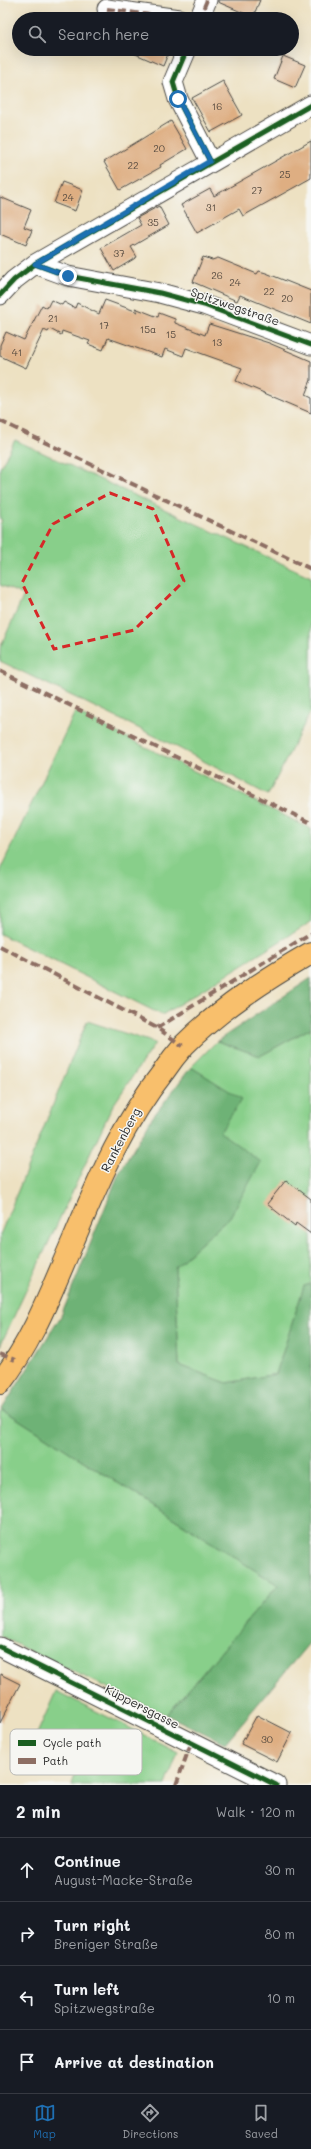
<!DOCTYPE html>
<html lang="en">
<head>
<meta charset="utf-8">
<style>
  body { margin:0; font-family:Mali,sans-serif; background:#20242c; color:#f1f3f6 }
  .stop { position:absolute; width:12px; height:12px; margin:-9px; border:3px solid #1f6fb2; border-radius:50%; background:#fff }
  .stop.end { background:#1f6fb2; border-color:#fff; box-shadow:0 1px 4px #0008 }
  .list { margin:0; padding:0; list-style:none }
  h2 { display:flex; justify-content:space-between; align-items:center; height:52px; margin:0; padding:0 16px; font-size:17px }
  h2 small { font-size:13px; font-weight:400; color:#9ea1a6 }
  .list li { display:grid; grid-template-columns:26px 1fr auto; gap:12px; align-items:center; box-sizing:border-box; height:64px; padding:0 16px; border-top:1px solid #363941 }
  .list b { display:block; font-size:15px; white-space:nowrap }
  .list p { margin:0; font-size:13px; white-space:nowrap; color:#9ea1a6 }
  .list em { font-size:13px; font-style:normal; color:#9ea1a6 }
  .icon { flex:none; width:22px; height:22px; fill:none; stroke:currentColor; stroke-width:2; stroke-linecap:round; stroke-linejoin:round }
  .map { position:relative; flex:none; width:311px; height:1785px; overflow:hidden }
  .search { position:absolute; background:#171b24; box-shadow:0 4px 16px #0002; left:12px; right:12px; top:12px; height:44px; display:flex; align-items:center; gap:10px; box-sizing:border-box; padding:0 14px; border-radius:22px; color:#9ea1a6; font-size:15px }
  .sheet { height:308px; background:#171b24 }
  nav { display:flex; justify-content:space-around; align-items:center; box-sizing:border-box; height:56px; border-top:1px solid #363941; background:#171b24; font-size:11px; color:#9ea1a6 }
  nav a { display:grid; justify-items:center; gap:2px }
  nav .on { color:#1f6fb2 }
  .map>svg:first-child { display:block }
  .green { fill:#88cf8a; stroke:#5a7d5a }
  .forest { fill:#6eb276; stroke:#4c6e50 }
  .building { fill:#deae82 }
  .lines { fill:none; stroke-linecap:round; stroke-linejoin:round }
  .minor-casing { stroke:#484642; stroke-width:21 }
  .major-casing { stroke:#484642; stroke-width:24 }
  .minor { stroke:#fff; stroke-width:19 }
  .major { stroke:#f8bf6c; stroke-width:22 }
  .quiet { stroke:#8d6e63; stroke-width:4; stroke-dasharray:8 4; stroke-linecap:butt }
  .cycleway-casing { stroke:#f6f6f2; stroke-width:8 }
  .cycleway { stroke:#1b5e20; stroke-width:5 }
  .route { stroke:#1f6fb2; stroke-width:5 }
  .marked { fill:none; stroke:#d62828; stroke-width:3; stroke-dasharray:8 5; stroke-linejoin:round }
  .labels { text-anchor:middle; stroke-width:3; stroke-linejoin:round; paint-order:stroke }
  .number-label { font-size:10px; fill:#584c41 }
  .street-label { font-size:12px; fill:#2b2b2b; stroke:#f6f6f2 }
  .key { fill:#f6f6f2; stroke:#b9b9b6; stroke-width:1 }
  .key-label { font-size:11px; fill:#2b2b2b }
</style>
</head>
<body>
<div class="map">
<svg width="311" height="1785" viewBox="0 0 311 1785">
  <rect width="100%" height="100%" fill="#f6f6f2"/>
  <filter id="ink" filterUnits="userSpaceOnUse"><feTurbulence type="fractalNoise" baseFrequency=".025" numOctaves="2"/><feDisplacementMap in="SourceGraphic" scale="8" xChannelSelector="R" yChannelSelector="G"/><feConvolveMatrix kernelMatrix="1 2 1 2 8 2 1 2 1" color-interpolation-filters="sRGB"/></filter>
  <filter id="wash" filterUnits="userSpaceOnUse"><feTurbulence type="fractalNoise" baseFrequency=".012" numOctaves="4" result="noise"/><feDisplacementMap in="SourceGraphic" scale="16" xChannelSelector="R" yChannelSelector="G"/><feGaussianBlur stdDeviation="0.9" result="paint"/><feColorMatrix in="noise" values="0 0 0 0 0 0 0 0 0 0 0 0 0 0 0 0 0 1.4 0 .05"/><feComposite in="paint" operator="in"/></filter>
  <g filter="url(#wash)">
    <rect width="100%" height="100%" fill="#ede1c2"/>
    <path class="green" d="M15,440l296,137v134l-43,84 -95,-50 -173,-84v-13l24,-53 -24,-10v-60l2,-5 -2,-1v-51z
      M75,712l236,117v93l-149,93 -162,-81v-64z
      M87,1021l68,22 -43,64 -112,239v-111z
      M311,1028v256l-7,2 -28,88 -49,9 -48,-18 -4,-98 55,-50 -10,-85 21,-33 -50,-32 26,-26 43,15z
      M2,1409l276,176 -111,130 -136,-63 -31,-17v-223z
      M56,1691l122,61 -12,33h-94l3,-12 -47,-19z"/>
    <path class="forest" d="M311,978v50l-51,28 -43,-15z
      M191,1067l51,32 -22,33 41,30 -31,55 -55,50 4,98 48,18 49,-9 28,-88 7,-2v357l-86,102 -58,-28 111,-130 -276,-176 59,-93 58,-143 33,-55z"/>
    <g id="blocks">
      <path class="building" d="M218,0h42l-7,17 -35,-15z
        M124,49h46l-7,17z
        M283,56l22,9 -10,23 -21,-9z
        M223,81l19,34 -31,17 -19,-34z
        M171,121l16,28 -27,16 1,2 -41,23 -16,-28z
        M311,141v37l-68,38 -4,-7 -42,24 -16,-28 29,-16 4,7z
        M62,182l21,8 -8,21 -21,-8z
        M0,197l31,13 -7,17 8,3 -6,15 -26,-11z
        M159,206l10,19 -38,22 6,10 -23,14 -13,-23 40,-23 -4,-7z
        M203,257l9,3 6,-2 39,16 2,-3 7,2 45,18v33l-71,-29 -3,6 -44,-19z
        M51,300l11,5 2,-3 11,6 2,-5 22,11 6,-14 33,12 -3,-4 23,9 1,-4 16,6v4l30,12 4,-11 60,19 42,18v19l-6,15 6,3v15l-75,-32 6,-13 -56,-20 -3,8 -18,-7 -3,8 -54,-19 -5,12 -15,-6 2,-3 -28,-10 -1,4 -11,-6 -2,3 -4,-2 -18,38 -26,-12v-11l6,-13 18,8 18,-35 5,3z
        M286,1180l25,19v35l-15,-11 -1,3 -28,-22z
        M0,1674l20,10 -20,39z
        M257,1715l35,18 -15,29 -36,-18z"/>
    </g>
  </g>
  <g filter="url(#ink)">
    <use href="#blocks" fill-opacity="0" stroke="#484642" stroke-width="1"/>
    <g class="lines">
      <defs>
        <path id="minor" d="M107,9l72,10
          M199,19l8,-19
          M187,49l-14,33 5,17 32,62
          M35,264l33,12 92,17 44,12 107,40
          M0,295l14,-15 21,-16 276,-159
          M0,1647l276,138"/>
        <path id="major" d="M0,1383c33,-42 52,-94 73,-142 26,-61 49,-117 91,-170 6,-9 13,-18 20,-26 37,-37 82,-66 127,-92"/>
      </defs>
      <use href="#minor" class="minor-casing"/>
      <use href="#major" class="major-casing"/>
      <use href="#minor" class="minor"/>
      <use href="#major" class="major"/>
      <path class="quiet" d="M107,9l72,10
        M199,19l8,-19
        M0,421l311,148
        M0,671l311,152
        M0,946l157,82 26,18
        M157,1028l154,-95
        M0,1354l15,6
        M176,1785l15,-42"/>
      <defs>
        <path id="cycleway" d="M187,49l-14,33 5,17 32,62
          M35,264l33,12 92,17 44,12 107,40
          M0,295l14,-15 21,-16 276,-159
          M0,1647l276,138"/>
      </defs>
      <use href="#cycleway" class="cycleway-casing"/>
      <use href="#cycleway" class="cycleway"/>
    </g>
  </g>
  <g class="lines" filter="url(#ink)">
    <path class="route" d="M68,276l-33,-12 175,-103 -32,-62"/>
  </g>
  <path class="marked" d="M110,493l43,16 31,72 -50,49 -80,19 -32,-66 31,-59z"/>
  <g class="labels">
    <g class="number-label">
      <text x="217" y="110">16</text>
      <text x="159" y="152">20</text>
      <text x="133" y="169">22</text>
      <text x="285" y="178">25</text>
      <text x="257" y="194">27</text>
      <text x="68" y="201">24</text>
      <text x="211" y="211">31</text>
      <text x="153" y="226">35</text>
      <text x="119" y="257">37</text>
      <text x="217" y="279">26</text>
      <text x="235" y="286">24</text>
      <text x="269" y="295">22</text>
      <text x="287" y="302">20</text>
      <text x="53" y="322">21</text>
      <text x="104" y="329">17</text>
      <text x="148" y="333">15a</text>
      <text x="171" y="338">15</text>
      <text x="217" y="346">13</text>
      <text x="17" y="356">41</text>
      <text x="267" y="1743">30</text>
    </g>
    <g class="street-label">
      <text transform="translate(235 307) rotate(19)" y="4">Spitzwegstraße</text>
      <text transform="translate(121 1140) rotate(-62)" y="4">Rankenberg</text>
      <text transform="translate(142 1707) rotate(27)" y="4">Küppersgasse</text>
    </g>
  </g>
  <rect x="10" y="1729" width="132" height="46" rx="6" class="key"/>
  <rect x="18" y="1740" width="18" height="6" fill="#1b5e20"/>
  <rect x="18" y="1758" width="18" height="6" fill="#8d6e63"/>
  <g class="key-label">
    <text x="43" y="1747">Cycle path</text>
    <text x="43" y="1765">Path</text>
  </g>
</svg>
<div class="stop" style="left:178px;top:99px"></div>
<div class="stop end" style="left:68px;top:276px"></div>
<div class="search"><svg class="icon" aria-label="search" viewBox="0 0 24 24"><circle cx="10" cy="10" r="6"/><path d="M15 15l6 6"/></svg>Search here</div>
</div>
<section class="sheet">
<h2>2 min<small>Walk · 120 m</small></h2>
<ul class="list">
<li><svg class="icon" aria-label="ahead" viewBox="0 0 24 24"><path d="M12 20V5M6 11l6-6 6 6"/></svg><div><b>Continue</b><p>August-Macke-Straße</p></div><em>30 m</em></li>
<li><svg class="icon" aria-label="right" viewBox="0 0 24 24"><path d="M7 20v-9h11M14 6l5 5-5 5"/></svg><div><b>Turn right</b><p>Breniger Straße</p></div><em>80 m</em></li>
<li><svg class="icon" aria-label="left" viewBox="0 0 24 24"><path d="M17 20v-9H6M10 6l-5 5 5 5"/></svg><div><b>Turn left</b><p>Spitzwegstraße</p></div><em>10 m</em></li>
<li><svg class="icon" aria-label="arrive" viewBox="0 0 24 24"><path d="M6 21V4h12l-3 4 3 4H6"/></svg><div><b>Arrive at destination</b></div></li>
</ul>
</section>
<nav>
<a class="on"><svg class="icon" aria-label="map" viewBox="0 0 24 24"><path d="M3 6l6-2 6 2 6-2v14l-6 2-6-2-6 2zM9 4v14M15 6v14"/></svg>Map</a>
<a><svg class="icon" aria-label="directions" viewBox="0 0 24 24"><path d="M12 3l9 9-9 9-9-9zM9 14v-3h6M13 9l2 2-2 2"/></svg>Directions</a>
<a><svg class="icon" aria-label="saved" viewBox="0 0 24 24"><path d="M7 4h10v16l-5-4-5 4z"/></svg>Saved</a>
</nav>
</body>
</html>
